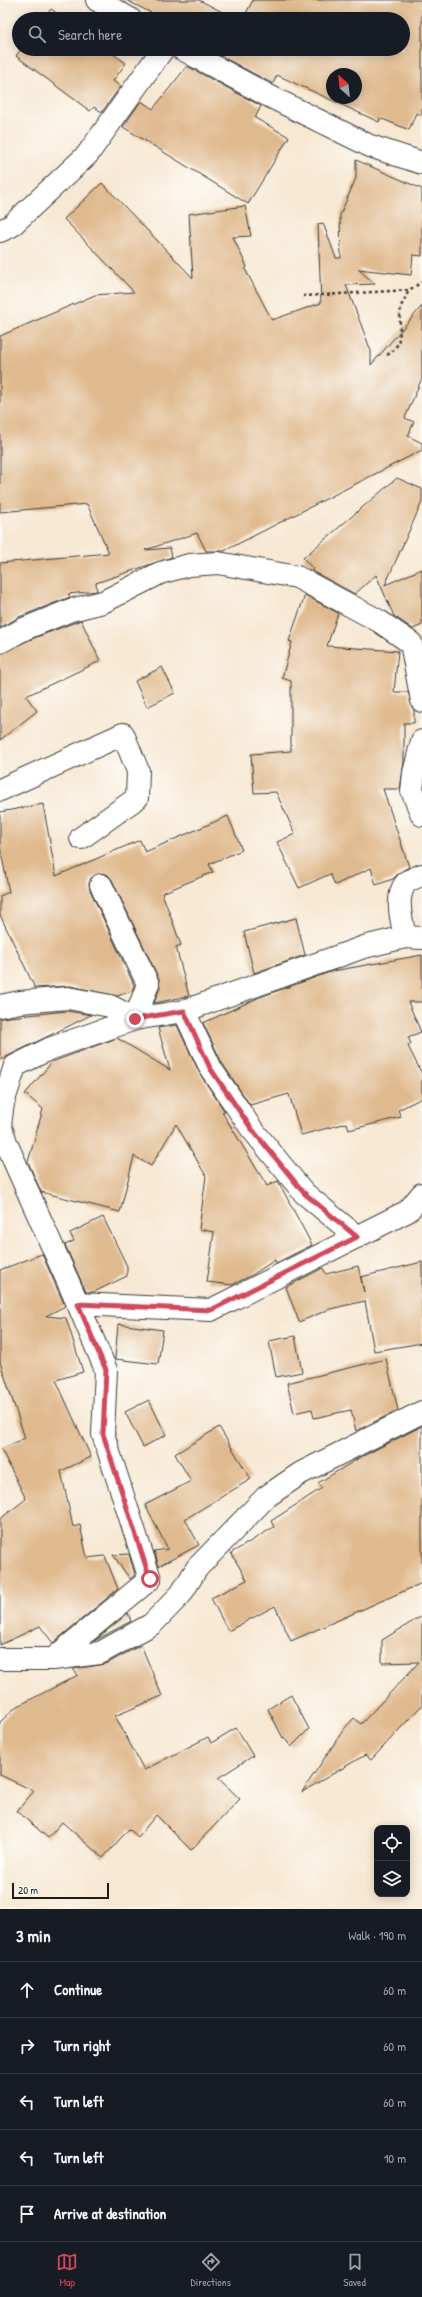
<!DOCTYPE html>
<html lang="en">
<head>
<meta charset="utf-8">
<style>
  body { margin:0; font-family:"Patrick Hand",sans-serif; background:#242831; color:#f1f3f6 }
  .controls { position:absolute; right:12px; bottom:12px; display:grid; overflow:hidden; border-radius:8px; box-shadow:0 2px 10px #0003 }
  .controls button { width:36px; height:36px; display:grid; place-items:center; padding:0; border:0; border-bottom:1px solid #363941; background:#171b24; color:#f1f3f6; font:20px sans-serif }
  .compass { position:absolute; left:326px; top:68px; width:36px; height:36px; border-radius:50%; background:#171b24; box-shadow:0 2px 10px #0003; rotate:333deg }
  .scale { position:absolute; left:12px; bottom:10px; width:97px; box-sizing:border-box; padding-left:4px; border:2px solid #1c1c1c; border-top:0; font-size:11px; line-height:14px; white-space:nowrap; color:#1c1c1c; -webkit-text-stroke:3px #fdfcf7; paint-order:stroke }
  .stop { position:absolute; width:12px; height:12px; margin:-9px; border:3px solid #d1495b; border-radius:50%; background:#fff }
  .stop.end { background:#d1495b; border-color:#fff; box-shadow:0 1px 4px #0008 }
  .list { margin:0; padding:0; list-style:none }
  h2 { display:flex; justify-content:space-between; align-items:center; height:52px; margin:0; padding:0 16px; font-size:17px }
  h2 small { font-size:13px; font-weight:400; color:#9ea1a6 }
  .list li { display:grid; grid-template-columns:26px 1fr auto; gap:12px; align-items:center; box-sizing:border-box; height:56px; padding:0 16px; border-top:1px solid #363941 }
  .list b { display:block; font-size:15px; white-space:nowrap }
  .list em { font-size:13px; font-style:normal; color:#9ea1a6 }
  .icon { flex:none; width:22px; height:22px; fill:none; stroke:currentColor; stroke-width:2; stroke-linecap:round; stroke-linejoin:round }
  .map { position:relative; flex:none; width:422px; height:1909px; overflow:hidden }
  .search { position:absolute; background:#171b24; box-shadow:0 2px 10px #0003; left:12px; right:12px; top:12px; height:44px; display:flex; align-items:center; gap:10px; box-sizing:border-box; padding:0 14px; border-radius:22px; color:#9ea1a6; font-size:15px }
  .sheet { height:332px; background:#171b24 }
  nav { display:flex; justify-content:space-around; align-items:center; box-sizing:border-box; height:56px; border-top:1px solid #363941; background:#171b24; font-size:11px; color:#9ea1a6 }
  nav a { display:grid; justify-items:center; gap:2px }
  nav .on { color:#d1495b }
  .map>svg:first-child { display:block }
  .building { fill:#e0ba8f; fill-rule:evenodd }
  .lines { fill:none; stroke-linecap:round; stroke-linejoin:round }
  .minor-casing { stroke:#3d3b37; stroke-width:24 }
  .path { stroke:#3d3b37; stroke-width:2.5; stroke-dasharray:3 3; stroke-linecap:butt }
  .minor { stroke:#fff; stroke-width:22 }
  .route { stroke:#d1495b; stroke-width:5 }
</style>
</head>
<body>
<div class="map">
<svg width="422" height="1909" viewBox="0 0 422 1909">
  <rect width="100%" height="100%" fill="#fdfcf7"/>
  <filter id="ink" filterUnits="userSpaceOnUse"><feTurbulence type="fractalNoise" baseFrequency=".025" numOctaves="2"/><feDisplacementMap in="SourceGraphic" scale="8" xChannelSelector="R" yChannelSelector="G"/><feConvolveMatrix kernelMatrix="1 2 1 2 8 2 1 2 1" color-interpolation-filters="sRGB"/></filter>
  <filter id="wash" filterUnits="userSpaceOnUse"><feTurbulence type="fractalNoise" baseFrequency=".012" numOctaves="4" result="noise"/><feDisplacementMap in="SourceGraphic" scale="16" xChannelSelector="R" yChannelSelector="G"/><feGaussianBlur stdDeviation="0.9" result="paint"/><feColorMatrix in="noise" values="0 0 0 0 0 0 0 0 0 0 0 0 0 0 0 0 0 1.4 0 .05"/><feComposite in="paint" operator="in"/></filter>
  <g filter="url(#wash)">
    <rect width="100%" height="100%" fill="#f7e8d3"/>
    <g id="blocks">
      <path class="building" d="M126,0h73l37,19h-73z
        M253,0h169v115l-6,-2 -7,17 -29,-12 -1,4 -102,-47 -4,9 -65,-35h195v-30h-160zM332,74h24v24h-24z
        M51,9l14,10h-22z
        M21,49h85l20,14 -13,18 8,5 -19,26 -8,-5 -4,4 -74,-55z
        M187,66l74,40 -6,12 34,19 -41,67 -125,-77 18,-26 12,8z
        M356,160l66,29v67l-9,-1 -2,20 -53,-6 17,15 -29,1 25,66v14l51,-59v72l-17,40 9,4 -6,14 14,7v7l-198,101h-18l-9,-18 -52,17 25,-2 2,9 -76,26 1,8 -29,3 2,3 -51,20 -19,11v-65l109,-10 -22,-49 -87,8v-176l95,-41 39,-3 -70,-73 38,-36 91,95 -4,-64 56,-8 6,30 -18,1 14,30 -2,2 27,51 49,-17 -3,-79 5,-1 13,35h5l-1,-43 16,-37z
        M397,478l25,11v13l-37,83 37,-16v56l-9,4 -19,-13 -18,-41 -21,19 -43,-23 1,-2 -10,-11z
        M305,595l33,18 -11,33 71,5 -4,41h14l6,18v13h-10v39l-4,27h-17l26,78 -10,6 -6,6 -17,6 -5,-17 -36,17 -5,-11 -31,14 -22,-46 18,-8 -19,-42 -22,1 -3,-39 40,-3v-70l-9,-3 10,-36 -3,-1z
        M81,620l19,41 -74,35 11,15 -37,29v-86l29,-14z
        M162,667l13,26 -28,14 -12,-26z
        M43,804l13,72 84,-36 5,12 83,-36 14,34 -33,14 4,8 -51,21 19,52 -5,2 13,49 -35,7 6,-15 -1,-9 -47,-99 -4,-5 -6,-2 -11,5 -2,6 1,6 44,95 -2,6 -15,5 -47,-10 -35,2 -35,-73v-19l9,-4 -9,-45v-35z
        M296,918l9,37 -51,18 -10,-41z
        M422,955v47h-14l13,30 -13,5 3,7 -3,2 14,28v24l-24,12 3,7 -52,13 -2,-7 -46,12 -12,-41 -39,11 -28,-42 -19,-40 57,-26 73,-26z
        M67,1011l24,4 -91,45v-42z
        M177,1025l23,49 25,38h-3l45,74 11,-5 34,64 -36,18 -1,-3 -23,15 -20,10 -25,-3 7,-50 -15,-3 7,-53 -30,-52 -25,42 -17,-10 -14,56 -79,-20 -13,-30 15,-53 -18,-15 27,-32 65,-24 53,32 -12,-42z
        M103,1217l24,49v10l-33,16h-8l-21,-47 9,-4 -4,-8z
        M42,1254l23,52 -19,10 20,2 17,54 -27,8 35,77 -30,14 12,56 7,-2 7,33 18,-2 13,33 -65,54 -13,-17 -40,19v-126l26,-20 -25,-50 24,-11 -25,-76v-92z
        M422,1262v81l-48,8 -9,-50 -35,8 -31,13 -13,-35 37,-19 3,6 32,-8 6,26 -3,-15z
        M118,1324l45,6 -5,34 -43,-5z
        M295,1336l7,36 -26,5 -7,-36z
        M386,1359l12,51 -42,21 -5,-21 -37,8 -2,-9 -18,4 -7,-30z
        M149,1400l17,35 -23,12 -18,-35z
        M422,1426v157l-131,58 -16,-35 -47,25 -17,-33 36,-18 -16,-27 43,-26 -3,-6 51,-33 -4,-5 41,-25z
        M219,1427l32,52 -66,40 14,26 -40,21 -5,-15 14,-2 -23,-44 46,-24 -16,-27z
        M129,1554l6,21 -5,4 -17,-24z
        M128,1613l3,8 -37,20z
        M422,1616v89l-51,55 -6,-5 -63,37 42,-63 10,-11 7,6 58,-62 -37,1v-23z
        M141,1645l21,51 -47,20 29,54 64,-33 3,6 25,-15 17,28 -35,22 22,21 -49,51 -35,-35 -18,22 -9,-8 -26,29 -41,-36 -14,16 -31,-27 17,-20 -34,-16v-53l16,-15 62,-32 -5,-6 33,-5z
        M291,1695l18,34 -18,18 -7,-10 -1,1 -15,-29z"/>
    </g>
  </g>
  <g filter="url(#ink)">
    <use href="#blocks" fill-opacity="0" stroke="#3d3b37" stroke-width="1"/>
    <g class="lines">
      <defs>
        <path id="minor" d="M97,0l33,19
          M182,49l85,46 103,51 52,17
          M0,231l11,-5 76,-71 76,-106
          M0,642l24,-13 47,-19 32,-8 57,-29 29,-8 29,-2 79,14 82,44 32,22 11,58
          M422,741l-8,32 -2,18 10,24
          M0,790l123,-56 15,37 -1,27 -56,40
          M101,885l47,99 -13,35 -86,30 -34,17 -12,37 -3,22 7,20 71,159 133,6 197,-99 14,-17
          M405,937c-3,-15 -10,-39 0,-53 3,-4 12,-7 17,-9
          M0,1006l20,-4 48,-4 42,8 25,13 49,-8 180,-64 41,-10 17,1
          M184,1011l27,58 40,59 53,65 53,44
          M0,1659h53l47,-6 52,-29 29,-30 16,-26 69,-71 35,-24 121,-61
          M53,1659l97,-80 -47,-145 3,-64 -28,-66"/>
      </defs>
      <use href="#minor" class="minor-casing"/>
      <path class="path" d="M303,296l106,-6 13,-8
        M387,355c20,-11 9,-32 15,-51 2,-4 5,-9 7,-14"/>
      <use href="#minor" class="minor"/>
    </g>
  </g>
  <g class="lines" filter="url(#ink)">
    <path class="route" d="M135,1019l49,-8 26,57 41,60 53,65 53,44 -146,73 -133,-6 28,66 -3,64 47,145"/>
  </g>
</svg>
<div class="controls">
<button><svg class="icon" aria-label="locate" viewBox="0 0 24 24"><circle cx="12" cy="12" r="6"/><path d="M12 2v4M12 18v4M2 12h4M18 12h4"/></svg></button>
<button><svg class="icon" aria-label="layers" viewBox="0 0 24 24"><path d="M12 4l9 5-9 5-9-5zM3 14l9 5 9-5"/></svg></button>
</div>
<svg class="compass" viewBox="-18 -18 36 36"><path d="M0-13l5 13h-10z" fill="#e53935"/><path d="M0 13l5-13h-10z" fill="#9ea1a6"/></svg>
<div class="scale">20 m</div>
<div class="stop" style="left:150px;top:1579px"></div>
<div class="stop end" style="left:135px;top:1019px"></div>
<div class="search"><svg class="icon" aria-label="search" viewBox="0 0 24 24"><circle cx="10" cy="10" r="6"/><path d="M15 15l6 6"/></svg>Search here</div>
</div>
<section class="sheet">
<h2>3 min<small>Walk · 190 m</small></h2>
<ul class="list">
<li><svg class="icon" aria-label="ahead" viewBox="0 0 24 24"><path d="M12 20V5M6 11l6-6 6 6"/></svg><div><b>Continue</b></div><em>60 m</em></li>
<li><svg class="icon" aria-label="right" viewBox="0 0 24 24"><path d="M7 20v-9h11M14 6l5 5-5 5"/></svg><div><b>Turn right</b></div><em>60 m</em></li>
<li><svg class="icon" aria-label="left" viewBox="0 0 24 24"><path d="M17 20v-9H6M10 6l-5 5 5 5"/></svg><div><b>Turn left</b></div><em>60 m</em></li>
<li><svg class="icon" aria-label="left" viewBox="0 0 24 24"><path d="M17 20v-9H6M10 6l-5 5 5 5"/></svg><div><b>Turn left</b></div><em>10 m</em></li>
<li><svg class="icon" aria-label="arrive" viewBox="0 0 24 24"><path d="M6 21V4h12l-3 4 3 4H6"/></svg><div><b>Arrive at destination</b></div></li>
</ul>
</section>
<nav>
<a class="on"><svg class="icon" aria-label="map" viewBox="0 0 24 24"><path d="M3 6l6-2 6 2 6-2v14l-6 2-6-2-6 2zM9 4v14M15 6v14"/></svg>Map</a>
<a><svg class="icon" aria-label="directions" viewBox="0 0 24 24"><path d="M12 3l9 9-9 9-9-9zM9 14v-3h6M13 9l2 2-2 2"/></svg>Directions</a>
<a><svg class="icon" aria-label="saved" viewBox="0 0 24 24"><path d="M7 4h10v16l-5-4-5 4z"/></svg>Saved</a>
</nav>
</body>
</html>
